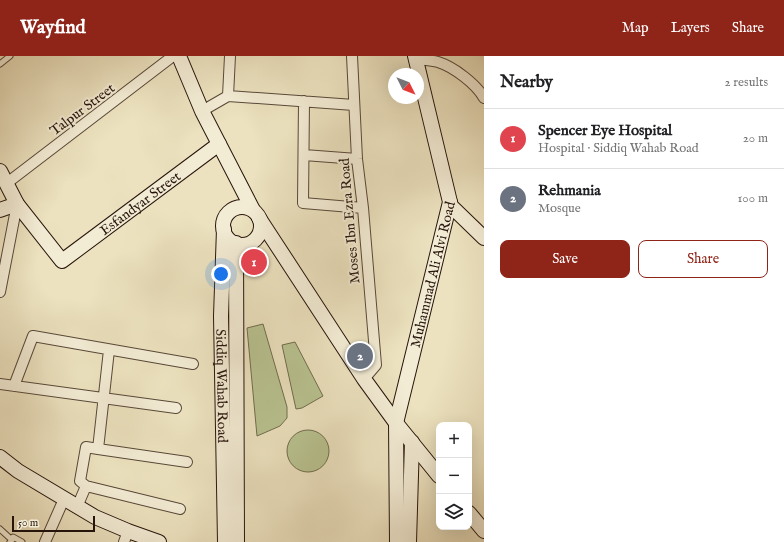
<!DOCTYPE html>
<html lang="en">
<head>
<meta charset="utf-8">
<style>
  body { margin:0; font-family:"IM FELL English",serif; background:#f2f2f2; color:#202124 }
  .controls { position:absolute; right:12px; bottom:12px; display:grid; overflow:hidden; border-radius:8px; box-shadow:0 4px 16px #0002 }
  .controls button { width:36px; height:36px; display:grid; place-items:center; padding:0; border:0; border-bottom:1px solid #e0e0e0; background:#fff; color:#202124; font:20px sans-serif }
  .compass { position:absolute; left:388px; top:12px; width:36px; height:36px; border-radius:50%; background:#fff; box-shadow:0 4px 16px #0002; rotate:132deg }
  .scale { position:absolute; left:12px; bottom:10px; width:83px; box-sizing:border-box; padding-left:4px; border:2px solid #27150c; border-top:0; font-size:11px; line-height:14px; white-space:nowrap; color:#27150c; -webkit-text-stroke:3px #f3ecd5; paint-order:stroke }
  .you { position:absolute; left:221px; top:218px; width:14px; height:14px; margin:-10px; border:3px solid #fff; border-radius:50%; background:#1a73e8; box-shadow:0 0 0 6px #1a73e833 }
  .badge { display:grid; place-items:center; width:26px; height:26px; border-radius:50%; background:#8f2418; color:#fff; font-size:13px; font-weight:700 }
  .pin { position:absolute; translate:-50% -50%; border:2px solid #fff; box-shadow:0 1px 4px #0006 }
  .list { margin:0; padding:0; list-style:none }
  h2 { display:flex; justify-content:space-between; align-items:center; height:52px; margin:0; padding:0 16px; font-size:17px }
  h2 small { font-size:13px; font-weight:400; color:#757577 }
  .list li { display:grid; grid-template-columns:26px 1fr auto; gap:12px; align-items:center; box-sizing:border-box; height:60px; padding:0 16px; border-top:1px solid #e0e0e0 }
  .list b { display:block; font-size:15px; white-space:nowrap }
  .list p { margin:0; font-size:13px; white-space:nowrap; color:#757577 }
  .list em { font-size:13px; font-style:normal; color:#757577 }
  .actions { display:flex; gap:8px; padding:12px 16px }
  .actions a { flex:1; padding:9px 0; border:1px solid #8f2418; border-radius:8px; text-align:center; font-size:14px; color:#8f2418 }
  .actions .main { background:#8f2418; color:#fff }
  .icon { flex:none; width:22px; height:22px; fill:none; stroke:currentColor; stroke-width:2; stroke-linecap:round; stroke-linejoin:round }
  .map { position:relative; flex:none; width:484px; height:486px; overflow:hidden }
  header { display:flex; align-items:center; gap:24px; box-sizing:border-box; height:56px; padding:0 20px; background:#8f2418; color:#fff }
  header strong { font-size:19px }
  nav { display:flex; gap:22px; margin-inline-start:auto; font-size:14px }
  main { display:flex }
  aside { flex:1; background:#fff }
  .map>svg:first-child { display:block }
  .green { fill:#b9c391; stroke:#706c4e }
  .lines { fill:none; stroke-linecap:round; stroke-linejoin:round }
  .lane-casing { stroke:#584839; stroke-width:7 }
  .street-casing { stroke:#584839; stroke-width:12 }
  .secondary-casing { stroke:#27150c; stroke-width:16 }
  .lane { stroke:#f3ecd5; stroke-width:5 }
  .street { stroke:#f3ecd5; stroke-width:10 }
  .secondary { stroke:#f3ecd5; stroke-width:14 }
  .labels { text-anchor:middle; stroke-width:4; stroke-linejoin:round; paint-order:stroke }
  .street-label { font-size:14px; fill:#27150c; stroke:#f3ecd5 }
</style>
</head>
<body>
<header>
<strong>Wayfind</strong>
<nav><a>Map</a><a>Layers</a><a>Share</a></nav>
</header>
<main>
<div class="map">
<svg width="484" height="486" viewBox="0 0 484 486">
  <rect width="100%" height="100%" fill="#ece2bf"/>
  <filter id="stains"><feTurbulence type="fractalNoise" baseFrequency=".005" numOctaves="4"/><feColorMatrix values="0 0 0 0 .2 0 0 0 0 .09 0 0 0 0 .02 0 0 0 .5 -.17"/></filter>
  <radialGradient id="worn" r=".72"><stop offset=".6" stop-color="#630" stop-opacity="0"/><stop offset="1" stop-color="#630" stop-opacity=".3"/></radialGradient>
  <path class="green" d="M263,268l24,83v11l-7,8 -23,10 -10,-108z
    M295,286l28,54 -21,12 -6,1 -14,-64z
    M287 395a21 21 0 1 1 42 0a21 21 0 1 1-42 0Z"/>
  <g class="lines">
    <defs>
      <path id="lane" d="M0,8l10,-8
        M0,473l12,11 -2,2
        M11,483l2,-2 9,5"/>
      <path id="street" d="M352,0l5,103 6,49 13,157 -12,14
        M416,3c7,1 15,1 22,3 16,5 38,22 46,36
        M228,40l2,-40
        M304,45l-1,102 60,5
        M202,55l26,-15 126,9
        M304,99l53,4
        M7,127l166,-127
        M0,236l17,-88
        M109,294l-11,99 89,13
        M0,328l176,24
        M14,330l19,-50 160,28
        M86,430l-6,-5 6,-34 12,2
        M77,451l9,-21 94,23
        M45,486l19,-43
        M124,486l4,-11"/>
      <g id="secondary">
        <path d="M179,0l23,55 51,99"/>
        <path id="s1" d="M0,115l17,33 45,57 157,-117"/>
        <path d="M450,146l1,4 33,32"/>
        <circle cx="242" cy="170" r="19"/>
        <path d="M0,154l17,-6"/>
        <path d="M259,162l105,161 32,44 43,53"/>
        <path id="s2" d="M224,173l-3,87 4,226"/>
        <path d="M236,187l1,299"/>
        <path d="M0,401l18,14 77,46 33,14 31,11"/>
        <path d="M469,457l15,18"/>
        <path id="s3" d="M397,486l-1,-119 54,-221 -35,-146"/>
        <path d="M409,486l3,-100"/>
      </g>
    </defs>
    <use href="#lane" class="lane-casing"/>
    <use href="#street" class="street-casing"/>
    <use href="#secondary" class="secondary-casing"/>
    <use href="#lane" class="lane"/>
    <use href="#street" class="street"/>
    <use href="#secondary" class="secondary"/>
  </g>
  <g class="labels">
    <g class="street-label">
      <text transform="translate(82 53) rotate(-37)" y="5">Talpur Street</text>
      <text dy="5" stroke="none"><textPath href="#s1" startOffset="207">Esfandyar Street</textPath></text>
      <text transform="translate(349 165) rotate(-95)" y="5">Moses Ibn Ezra Road</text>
      <text dy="5" stroke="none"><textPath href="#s3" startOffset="272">Muhammad Ali Alvi Road</textPath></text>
      <text dy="5" stroke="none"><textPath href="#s2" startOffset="157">Siddiq Wahab Road</textPath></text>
    </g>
  </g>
  <rect width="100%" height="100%" filter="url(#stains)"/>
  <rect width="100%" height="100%" fill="url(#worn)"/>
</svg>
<div class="controls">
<button>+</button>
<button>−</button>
<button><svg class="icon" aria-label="layers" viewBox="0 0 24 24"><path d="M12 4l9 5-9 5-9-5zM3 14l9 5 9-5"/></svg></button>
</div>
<svg class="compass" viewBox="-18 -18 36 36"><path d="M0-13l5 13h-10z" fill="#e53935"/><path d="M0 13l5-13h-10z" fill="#757577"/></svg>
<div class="scale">50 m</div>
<div class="you"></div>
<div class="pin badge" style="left:254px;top:206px;background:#e0444e">1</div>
<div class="pin badge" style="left:360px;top:300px;background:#6b7280">2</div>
</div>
<aside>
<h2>Nearby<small>2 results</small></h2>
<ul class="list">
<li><span class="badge" style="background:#e0444e">1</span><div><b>Spencer Eye Hospital</b><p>Hospital · Siddiq Wahab Road</p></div><em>20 m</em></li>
<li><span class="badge" style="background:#6b7280">2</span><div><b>Rehmania</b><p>Mosque</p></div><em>100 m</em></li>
</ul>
<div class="actions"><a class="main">Save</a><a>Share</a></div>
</aside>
</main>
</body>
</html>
